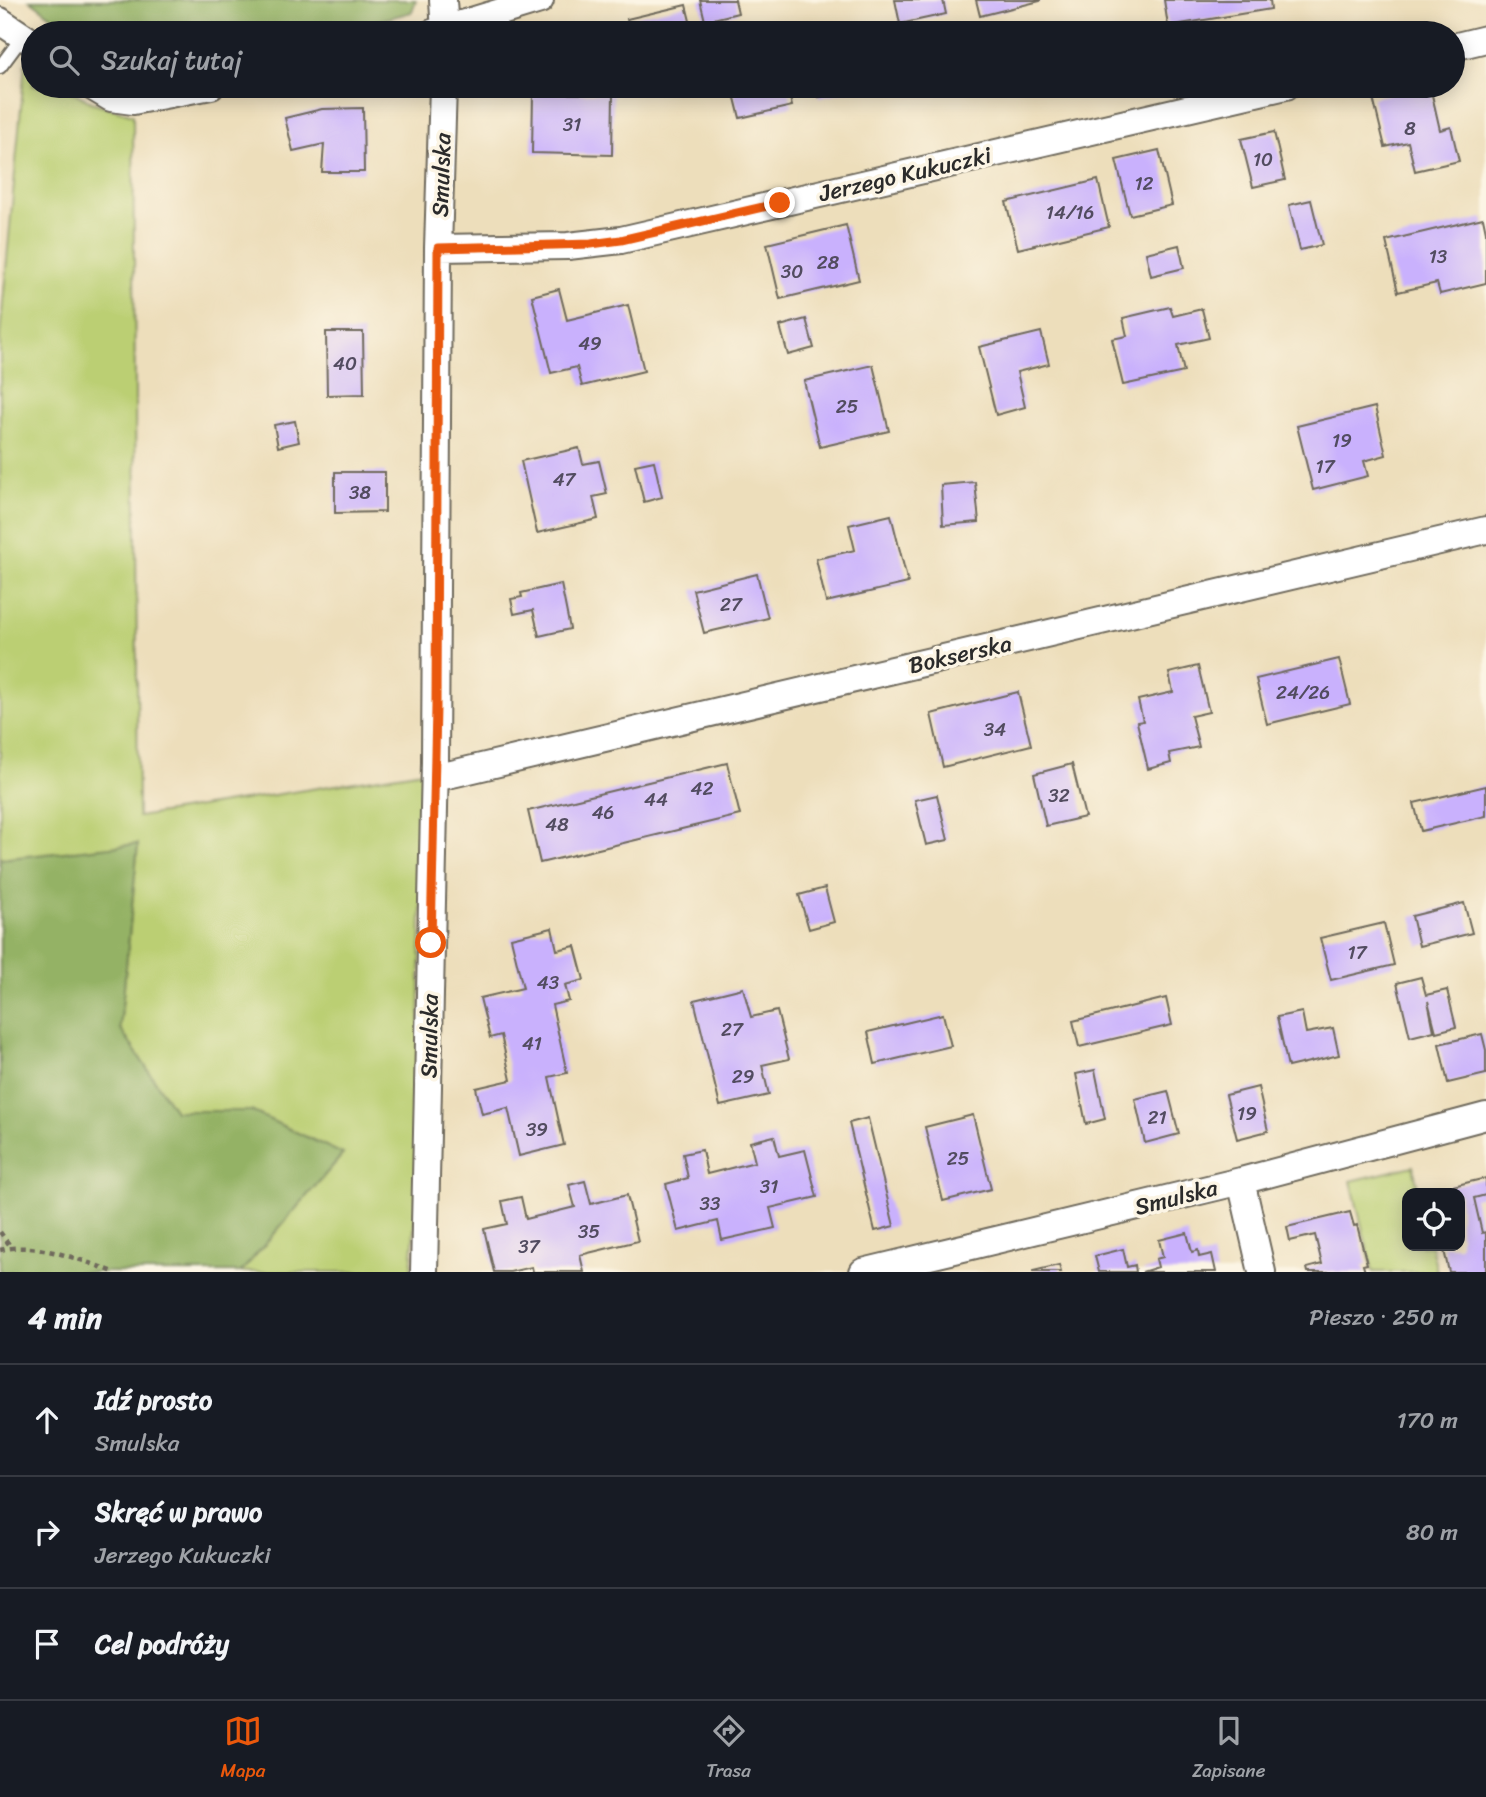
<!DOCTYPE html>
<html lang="pl">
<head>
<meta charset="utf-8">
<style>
  body { margin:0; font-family:Sriracha,sans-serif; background:#20242c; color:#f1f3f6 }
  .controls { position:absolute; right:21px; bottom:21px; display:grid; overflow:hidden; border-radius:14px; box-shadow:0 4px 18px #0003 }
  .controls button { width:63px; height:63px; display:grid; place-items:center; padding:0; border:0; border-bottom:2px solid #363941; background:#171b24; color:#f1f3f6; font:35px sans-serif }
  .stop { position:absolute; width:21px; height:21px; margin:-16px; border:5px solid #ea580c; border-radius:50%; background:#fff }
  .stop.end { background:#ea580c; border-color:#fff; box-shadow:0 2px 7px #0008 }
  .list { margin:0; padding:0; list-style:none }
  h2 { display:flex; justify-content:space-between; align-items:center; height:91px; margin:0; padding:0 28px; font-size:30px }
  h2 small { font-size:23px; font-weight:400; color:#9ea1a6 }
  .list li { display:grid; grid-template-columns:46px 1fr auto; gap:21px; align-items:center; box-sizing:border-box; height:112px; padding:0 28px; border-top:2px solid #363941 }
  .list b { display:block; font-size:26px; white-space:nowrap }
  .list p { margin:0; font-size:23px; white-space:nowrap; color:#9ea1a6 }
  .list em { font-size:23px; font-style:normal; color:#9ea1a6 }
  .icon { flex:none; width:38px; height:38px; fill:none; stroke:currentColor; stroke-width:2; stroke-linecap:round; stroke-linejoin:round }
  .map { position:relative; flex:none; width:1486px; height:1272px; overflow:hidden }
  .search { position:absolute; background:#171b24; box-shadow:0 4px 18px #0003; left:21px; right:21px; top:21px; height:77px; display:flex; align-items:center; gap:18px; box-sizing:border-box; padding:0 24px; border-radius:38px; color:#9ea1a6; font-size:26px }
  .sheet { height:427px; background:#171b24 }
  nav { display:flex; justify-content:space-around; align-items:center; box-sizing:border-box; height:98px; border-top:2px solid #363941; background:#171b24; font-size:19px; color:#9ea1a6 }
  nav a { display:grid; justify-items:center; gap:4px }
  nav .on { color:#ea580c }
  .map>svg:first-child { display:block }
  .green { fill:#bbcf73; stroke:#737d4f; stroke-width:2 }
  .forest { fill:#94b265; stroke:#606e48; stroke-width:2 }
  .building { fill:#c9b1fd }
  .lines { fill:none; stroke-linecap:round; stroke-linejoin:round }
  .service-casing { stroke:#6f6a5d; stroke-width:16 }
  .minor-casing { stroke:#6f6a5d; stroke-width:30 }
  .path { stroke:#6f6a5d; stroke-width:4.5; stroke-dasharray:5 5; stroke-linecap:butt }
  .service { stroke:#fff; stroke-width:12 }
  .minor { stroke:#fff; stroke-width:26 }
  .route { stroke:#ea580c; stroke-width:9 }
  .labels { text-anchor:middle; stroke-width:7; stroke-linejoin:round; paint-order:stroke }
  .number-label { font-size:19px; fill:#524c60 }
  .street-label { font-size:23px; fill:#2b2b2b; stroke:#fcf5e5 }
</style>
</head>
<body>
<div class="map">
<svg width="1486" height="1272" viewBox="0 0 1486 1272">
  <rect width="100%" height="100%" fill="#fcf5e5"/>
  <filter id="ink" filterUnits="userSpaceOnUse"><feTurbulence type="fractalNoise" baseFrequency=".0143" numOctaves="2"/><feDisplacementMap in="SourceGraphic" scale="14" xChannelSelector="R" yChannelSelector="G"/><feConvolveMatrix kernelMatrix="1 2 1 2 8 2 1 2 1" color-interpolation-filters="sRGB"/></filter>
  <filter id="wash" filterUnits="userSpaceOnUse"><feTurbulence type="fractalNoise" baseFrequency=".00686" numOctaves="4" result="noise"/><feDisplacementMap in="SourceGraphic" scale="28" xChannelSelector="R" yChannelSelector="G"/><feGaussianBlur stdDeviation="1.57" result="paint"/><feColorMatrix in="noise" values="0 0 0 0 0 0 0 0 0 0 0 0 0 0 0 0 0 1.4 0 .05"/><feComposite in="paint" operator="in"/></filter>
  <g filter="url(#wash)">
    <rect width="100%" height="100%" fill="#eddebb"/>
    <path class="green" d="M25,64l8,5v17h29l29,16 42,13 5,702 285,-46 -6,416 -6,85h-170l102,-118 -92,-43h-76l-55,-83 18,-183 -138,14v-524z
      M1413,1166l6,27h-12v53h24l6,26h-64l-22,-91z"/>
    <path class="forest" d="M30,0h386l-4,12 -80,21h-258z
      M138,844l-18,184 55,83h76l92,43 -102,118h-241v-413z"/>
    <g id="blocks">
      <path class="building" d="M700,0h35l3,13 -33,8z
        M895,0h48l3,14 -46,10z
        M976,0h64v1l-60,15z
        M1164,0h106l1,9 -103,17z
        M686,5l7,28h-63l-3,-14z
        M643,86h26v1l-25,6z
        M732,86h55l5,20 -52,12z
        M816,86h46v1l-43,10z
        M1424,86h6l10,44 11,-3 8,34 -44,10 -7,-29 -23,5 -12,-49z
        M533,93l80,1 -1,61 -80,-2z
        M363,108l1,64h-42l2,-28 -31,7 -8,-33 37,-9z
        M1274,132l11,48 -32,7 -12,-48z
        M1159,150l13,55 -42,10 -14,-55z
        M1098,180l11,47 -91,22 -12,-47z
        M1311,200l11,45 -22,5 -11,-45z
        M1483,218l3,14v51l-46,11 -3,-11 -39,9 -12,-51z
        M846,225l13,55 -79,19 -13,-55z
        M1179,245l5,23 -33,8 -5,-23z
        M559,289l8,31 61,-15 16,66 -62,15 -5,-19 -26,6 -19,-77z
        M1170,307l3,9 29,-7 7,29 -31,7 6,27 -61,13 -11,-46 15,-3 -4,-18z
        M806,319l8,29 -26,7 -8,-29z
        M326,332h37l1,62 -37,1z
        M1041,332l8,32 -32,8 8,35 -29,8 -17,-68z
        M873,365l16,66 -69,16 -16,-66z
        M1375,407l11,48 -22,6 4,15 -55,14 -16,-64z
        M295,421l4,21 -21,5 -4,-22z
        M579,448l4,16 16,-3 8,33 -14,3 5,22 -61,14 -16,-72z
        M654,461l8,36 -18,5 -9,-37z
        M335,472h50v40l-50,1z
        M975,482l4,40 -36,3 -2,-40z
        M891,515l17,68 -82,19 -10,-43 39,-9 -6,-25z
        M757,574l11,44 -64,15 -11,-43z
        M561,584l9,45 -31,7 -6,-26 -19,4 -3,-15 11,-2 -1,-4z
        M1339,659l11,45 -83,20 -11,-45z
        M1198,666l11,46 -18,4 8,31 -30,6 2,10 -23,6 -11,-47 6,-1 -5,-21 35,-8 -4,-19z
        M1018,692l13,53 -88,22 -12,-53z
        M727,763l13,52 -200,48 -12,-52z
        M1072,764l13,53 -39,9 -12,-52z
        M1486,786v30l-65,15 -7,-28z
        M937,795l11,45 -22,5 -11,-45z
        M825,888l9,34 -25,7 -10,-34z
        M1464,903l8,30 -53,13 -7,-30z
        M1384,923l10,42 -63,15 -11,-42z
        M552,928l5,22 18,-4 9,34 -19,5 4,16 -17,4 15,68 -18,4 15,68 -45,11 -11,-48 -26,6 -6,-26 35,-8 -10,-45 -11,3 -10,-40 43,-10 -12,-50z
        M1421,977l5,18 21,-5 9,37 -20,5 -8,-31 6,30 -24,6 -13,-54z
        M743,988l8,29 26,-6 12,48 -27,6 7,30 -49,11 -26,-106z
        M1166,998l6,27 -93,22 -6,-26z
        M1302,1012l4,21 27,-5 6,27 -51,12 -11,-50z
        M943,1014l8,32 -76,18 -7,-32z
        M1482,1034l4,16v24l-38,9 -9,-39z
        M1095,1070l10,49 -19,5 -10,-50z
        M1258,1087l10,44 -31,8 -11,-44z
        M1168,1091l11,43 -34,9 -10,-44z
        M973,1115l18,74 -48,12 -18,-74z
        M868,1118l26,108 -19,5 -26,-108z
        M774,1136l5,20 26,-6 12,47 -47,11 5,20 -53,12 -4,-19 -40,10 -12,-47 22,-6 -5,-24 19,-4 5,24 48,-12 -5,-20z
        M1486,1178v17l-12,3 8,35 4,-1v40h-37l-6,-26h17v-53l-32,-1z
        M585,1181l6,23 36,-9 11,46 -58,14 4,17h-51l-1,-5 -22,5h-16l-10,-43 23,-5 -5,-23 19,-4 5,22 49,-12 -6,-22z
        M1350,1212l4,14 3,-1 10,39 -4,1 2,7h-57l-1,-4 15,-4 -7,-29 -25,6 -3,-14z
        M1187,1233l5,19 6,-2 1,7 13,-3 4,18h-74l16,-5 -2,-8 7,-2 -4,-17z
        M1123,1249l4,18 8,-2 1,7h-37l-4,-16z
        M1059,1265l2,7h-28v-1z"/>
    </g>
  </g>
  <g filter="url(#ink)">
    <use href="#blocks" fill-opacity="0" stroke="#6f6a5d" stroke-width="2"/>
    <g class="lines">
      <defs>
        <path id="service" d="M0,67l23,-31"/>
        <path id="minor" d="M443,0l2,33
          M0,21l33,22
          M432,33l108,-33
          M1453,47l33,-8
          M91,86l20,12 22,3 78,-15
          M438,248l130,-2 53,-6 665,-154
          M435,778l1051,-248
          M1241,1181l21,91
          M424,1272l11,-510 3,-514 5,-162
          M863,1272l378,-91 245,-65"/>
      </defs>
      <use href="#service" class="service-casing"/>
      <use href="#minor" class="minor-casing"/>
      <path class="path" d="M0,1232l11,15
        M0,1250c35,-9 81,10 114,22"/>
      <use href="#service" class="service"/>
      <use href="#minor" class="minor"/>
    </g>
  </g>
  <g class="lines" filter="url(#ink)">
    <path class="route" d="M431,943l5,-236 2,-459 153,-4 30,-4 159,-37"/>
  </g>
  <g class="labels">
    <g class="number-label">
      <text x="572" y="131">31</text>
      <text x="1410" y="135">8</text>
      <text x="1263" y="166">10</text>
      <text x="1144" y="190">12</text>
      <text x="1070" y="219">14/16</text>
      <text x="1438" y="263">13</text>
      <text x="828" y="269">28</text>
      <text x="792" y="278">30</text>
      <text x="590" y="350">49</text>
      <text x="345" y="370">40</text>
      <text x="847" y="413">25</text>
      <text x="1342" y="447">19</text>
      <text x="1325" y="473">17</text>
      <text x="564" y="486">47</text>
      <text x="360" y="499">38</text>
      <text x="731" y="611">27</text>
      <text x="1303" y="699">24/26</text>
      <text x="995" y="736">34</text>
      <text x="702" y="795">42</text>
      <text x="1059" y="802">32</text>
      <text x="656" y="806">44</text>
      <text x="603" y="819">46</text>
      <text x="557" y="831">48</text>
      <text x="1357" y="959">17</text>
      <text x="548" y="989">43</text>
      <text x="732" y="1036">27</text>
      <text x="532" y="1050">41</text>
      <text x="743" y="1083">29</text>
      <text x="1247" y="1120">19</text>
      <text x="1157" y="1124">21</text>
      <text x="537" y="1136">39</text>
      <text x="958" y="1165">25</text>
      <text x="769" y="1193">31</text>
      <text x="710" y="1210">33</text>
      <text x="589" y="1238">35</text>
      <text x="529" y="1253">37</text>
    </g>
    <g class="street-label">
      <text transform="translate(905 174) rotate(-13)" y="8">Jerzego Kukuczki</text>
      <text transform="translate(441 175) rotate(-88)" y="8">Smulska</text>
      <text transform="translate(960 654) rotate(-13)" y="8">Bokserska</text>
      <text transform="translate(429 1036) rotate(-89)" y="8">Smulska</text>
      <text transform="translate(1176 1197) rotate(-14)" y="8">Smulska</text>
    </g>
  </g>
</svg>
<div class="controls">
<button><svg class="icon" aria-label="locate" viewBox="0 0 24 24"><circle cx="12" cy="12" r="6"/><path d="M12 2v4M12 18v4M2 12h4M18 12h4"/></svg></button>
</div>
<div class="stop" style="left:431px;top:943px"></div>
<div class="stop end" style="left:780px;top:203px"></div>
<div class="search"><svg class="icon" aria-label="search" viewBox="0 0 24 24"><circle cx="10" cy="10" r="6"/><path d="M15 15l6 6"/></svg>Szukaj tutaj</div>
</div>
<section class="sheet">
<h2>4 min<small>Pieszo · 250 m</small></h2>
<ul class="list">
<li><svg class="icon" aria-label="ahead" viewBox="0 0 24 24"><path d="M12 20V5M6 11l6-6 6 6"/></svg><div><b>Idź prosto</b><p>Smulska</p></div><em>170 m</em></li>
<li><svg class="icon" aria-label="right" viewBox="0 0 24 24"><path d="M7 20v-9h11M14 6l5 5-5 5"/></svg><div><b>Skręć w prawo</b><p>Jerzego Kukuczki</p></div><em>80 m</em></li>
<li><svg class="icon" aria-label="arrive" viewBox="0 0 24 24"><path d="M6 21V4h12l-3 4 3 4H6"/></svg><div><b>Cel podróży</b></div></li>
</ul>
</section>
<nav>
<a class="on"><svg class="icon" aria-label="map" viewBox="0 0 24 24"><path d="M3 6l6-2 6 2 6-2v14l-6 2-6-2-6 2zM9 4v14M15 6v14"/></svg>Mapa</a>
<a><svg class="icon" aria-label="directions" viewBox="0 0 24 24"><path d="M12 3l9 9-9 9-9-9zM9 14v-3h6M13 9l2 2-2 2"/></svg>Trasa</a>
<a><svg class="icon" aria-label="saved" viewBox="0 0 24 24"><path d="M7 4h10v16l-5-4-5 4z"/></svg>Zapisane</a>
</nav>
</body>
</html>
